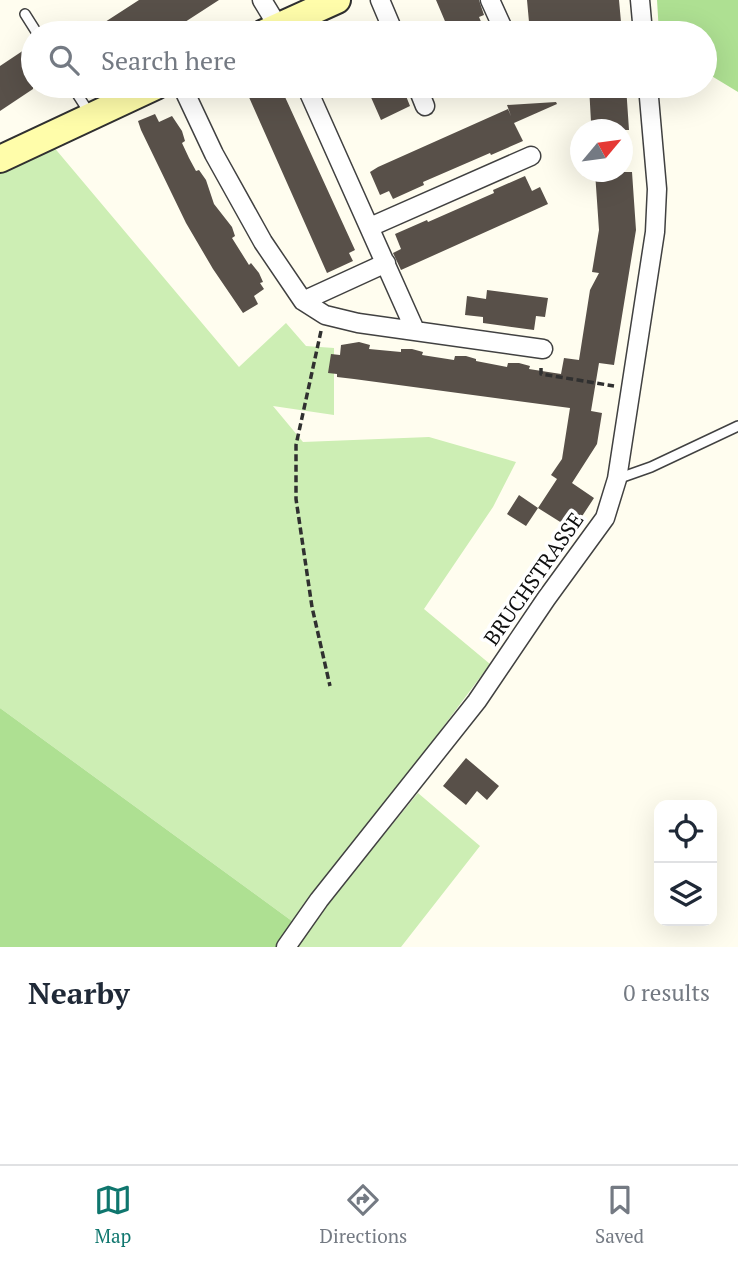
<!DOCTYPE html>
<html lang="en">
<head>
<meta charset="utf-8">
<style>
  body { margin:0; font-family:"PT Serif",serif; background:#f2f2f3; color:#1f2937 }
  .controls { position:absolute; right:21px; bottom:21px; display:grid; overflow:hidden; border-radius:14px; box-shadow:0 7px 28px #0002 }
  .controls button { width:63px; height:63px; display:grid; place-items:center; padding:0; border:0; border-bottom:2px solid #e0e1e3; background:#fff; color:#1f2937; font:35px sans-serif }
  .compass { position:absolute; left:570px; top:119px; width:63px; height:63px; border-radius:50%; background:#fff; box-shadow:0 7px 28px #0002; rotate:61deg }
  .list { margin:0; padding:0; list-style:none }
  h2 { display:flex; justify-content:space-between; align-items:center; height:91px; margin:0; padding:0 28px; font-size:30px }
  h2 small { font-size:23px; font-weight:400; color:#747a83 }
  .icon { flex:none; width:38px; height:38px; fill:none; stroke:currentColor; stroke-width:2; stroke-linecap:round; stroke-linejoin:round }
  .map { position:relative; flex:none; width:738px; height:947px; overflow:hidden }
  .search { position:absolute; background:#fff; box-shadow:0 7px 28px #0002; left:21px; right:21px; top:21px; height:77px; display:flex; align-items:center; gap:18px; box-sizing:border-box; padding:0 24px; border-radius:38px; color:#747a83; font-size:26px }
  .sheet { height:217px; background:#fff }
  nav { display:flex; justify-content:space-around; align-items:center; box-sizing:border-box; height:98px; border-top:2px solid #e0e1e3; background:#fff; font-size:19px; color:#747a83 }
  nav a { display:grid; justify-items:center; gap:4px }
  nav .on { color:#0f766e }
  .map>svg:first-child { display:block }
  .green { fill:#cdeeb4 }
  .forest { fill:#aee092 }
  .building { fill:#585049 }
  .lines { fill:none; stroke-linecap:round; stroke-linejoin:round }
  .lane-casing { stroke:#414141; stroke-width:12 }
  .street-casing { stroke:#414141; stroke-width:21 }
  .secondary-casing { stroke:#303030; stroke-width:30 }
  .path { stroke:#303030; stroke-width:3.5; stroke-dasharray:7 3.5; stroke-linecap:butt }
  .lane { stroke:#fff; stroke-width:9 }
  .street { stroke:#fff; stroke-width:18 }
  .secondary { stroke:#fffdaa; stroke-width:26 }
  .labels { text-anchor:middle; stroke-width:7; stroke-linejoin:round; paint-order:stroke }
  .street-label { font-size:21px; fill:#0e0e0e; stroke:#fff }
</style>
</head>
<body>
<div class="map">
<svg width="738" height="947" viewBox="0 0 738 947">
  <rect width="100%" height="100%" fill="#fffdef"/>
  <path class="green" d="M47,139l192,228 47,-44 20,23 28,2v67l-61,-9 30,36 126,-5 87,25 -23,45 -69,102 66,55 -194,260 -296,-216v-548z
    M418,793l62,53 -79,101h-105l18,-27z"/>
  <path class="forest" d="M657,0h81v92l-33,-20v-39h-46z
    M0,708l296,216 -18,23h-278z"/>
  <path class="building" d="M139,0h80l-51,33h-80z
    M436,0h43l5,15 -5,2 7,16h-36z
    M527,0h92l3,33h-92z
    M33,44v45l-33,22v-45z
    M244,86h36l75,164 -6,3 4,8 -26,12z
    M366,86h36l8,20 -29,14z
    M589,86h37l3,44h-33v-8h-5z
    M556,102l1,2 -43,19 9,18 -32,14 -1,-2 -67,29 1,3 -31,14 -4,-8 -9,4 -10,-23 8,-5 130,-58 3,7 -4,-11z
    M155,114l4,8 13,-6 10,15 3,10 -3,2 7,15 7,13 3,-1 7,10 8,24 18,23 3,9 -3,2 17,27 2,-2 8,10 4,9 -3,1 4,6 -10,7 4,8 -15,9 -30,-44 -27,-46 -45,-93 -3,-9z
    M595,172h37l4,58 -22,135 -15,-2 -8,48 11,2 -5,31 -25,39 22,15 -21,32 -35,-22 19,-29 -6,-4 11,-16 8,-51 -216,-29 -17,-2v-3l-9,-1 3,-19 9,1 1,-10 18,-3 11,3 -1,4 32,3v-3h11l11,3 -1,3 32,5 1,-4h11l10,3v2l31,6 1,-4h11l11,3 -1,3 32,5 3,-16 15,2 11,-70 9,-17 -7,-1 7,-42z
    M525,176l7,15 8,-4 8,17 -147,66 -8,-17 8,-4 -6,-15 32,-14 1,2 66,-29 -1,-3z
    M487,290l61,8 -3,19 -9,-1 -2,14 -51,-7v-6l-18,-2 2,-19 19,3z
    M519,495l19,13 -12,18 -19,-12z
    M466,758l33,28 -12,14 -10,-9 -11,14 -23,-19z"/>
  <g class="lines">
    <defs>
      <path id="lane" d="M25,14l12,19
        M72,86l18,28
        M617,479l34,-12 87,-41"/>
      <path id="street" d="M262,0l20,33
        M380,0l14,33
        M490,0l15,33
        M640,0l3,33
        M182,86l32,68 49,88 40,59 22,14 33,8 185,26
        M306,86l109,244
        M417,86l8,20
        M370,227l161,-71
        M303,301l83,-38
        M286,947l33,-47 158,-199 69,-102 59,-81 12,-39 38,-247 2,-43 -9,-103"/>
      <path id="secondary" d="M264,33l73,-33
        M0,159l156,-73"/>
    </defs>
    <use href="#lane" class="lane-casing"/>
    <use href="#street" class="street-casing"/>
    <use href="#secondary" class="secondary-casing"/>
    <path class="path" d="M321,331l-25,114v54l16,108 18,79
      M541,368v6l73,12"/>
    <use href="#lane" class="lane"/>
    <use href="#street" class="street"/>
    <use href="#secondary" class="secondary"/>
  </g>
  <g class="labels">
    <g class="street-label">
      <text transform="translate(534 579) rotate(-55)" y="7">BRUCHSTRASSE</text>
    </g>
  </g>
</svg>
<div class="controls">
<button><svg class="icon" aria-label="locate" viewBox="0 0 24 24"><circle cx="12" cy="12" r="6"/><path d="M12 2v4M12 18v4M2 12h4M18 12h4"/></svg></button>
<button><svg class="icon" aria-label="layers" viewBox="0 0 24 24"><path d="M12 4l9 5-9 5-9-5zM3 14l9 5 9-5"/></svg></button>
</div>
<svg class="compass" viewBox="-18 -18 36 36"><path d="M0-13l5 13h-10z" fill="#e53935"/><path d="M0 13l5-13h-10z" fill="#747a83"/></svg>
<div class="search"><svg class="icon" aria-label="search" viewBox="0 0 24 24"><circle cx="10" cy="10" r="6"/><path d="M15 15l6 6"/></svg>Search here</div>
</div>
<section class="sheet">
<h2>Nearby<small>0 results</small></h2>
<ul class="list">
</ul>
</section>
<nav>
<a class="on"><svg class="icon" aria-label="map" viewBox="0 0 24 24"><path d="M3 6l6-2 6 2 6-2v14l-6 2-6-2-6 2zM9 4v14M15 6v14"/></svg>Map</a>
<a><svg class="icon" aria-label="directions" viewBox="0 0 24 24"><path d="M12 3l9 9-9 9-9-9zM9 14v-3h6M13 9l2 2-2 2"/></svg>Directions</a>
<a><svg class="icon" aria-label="saved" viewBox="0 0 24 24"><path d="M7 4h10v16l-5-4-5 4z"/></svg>Saved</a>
</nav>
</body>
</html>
